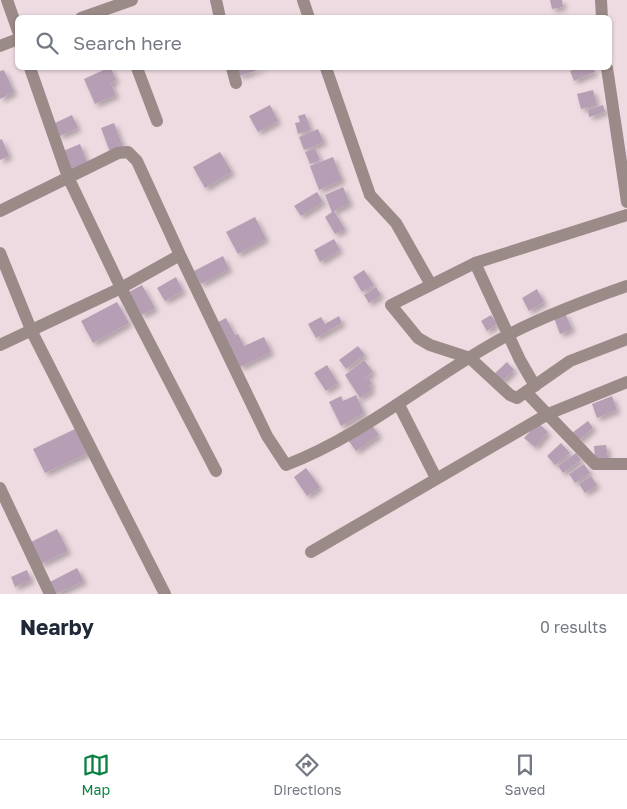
<!DOCTYPE html>
<html lang="en">
<head>
<meta charset="utf-8">
<style>
  body { margin:0; font-family:"Golos Text",sans-serif; background:#f2f2f3; color:#1f2937 }
  .list { margin:0; padding:0; list-style:none }
  h2 { display:flex; justify-content:space-between; align-items:center; height:65px; margin:0; padding:0 20px; font-size:21px }
  h2 small { font-size:16px; font-weight:400; color:#747a83 }
  .icon { flex:none; width:28px; height:28px; fill:none; stroke:currentColor; stroke-width:2; stroke-linecap:round; stroke-linejoin:round }
  .map { position:relative; flex:none; width:627px; height:594px; overflow:hidden }
  .search { position:absolute; background:#fff; box-shadow:0 1px 4px #0004; left:15px; right:15px; top:15px; height:55px; display:flex; align-items:center; gap:12px; box-sizing:border-box; padding:0 18px; border-radius:8px; color:#747a83; font-size:19px }
  .sheet { height:145px; background:#fff }
  nav { display:flex; justify-content:space-around; align-items:center; box-sizing:border-box; height:70px; border-top:1px solid #e0e1e3; background:#fff; font-size:14px; color:#747a83 }
  nav a { display:grid; justify-items:center; gap:2px }
  nav .on { color:#0b8043 }
  .map>svg:first-child { display:block }
  .building { fill:#b69eb4; filter:url(#shadow) }
  .lines { fill:none; stroke-linecap:round; stroke-linejoin:round }
  .minor { stroke:#9a8b89; stroke-width:12 }
</style>
</head>
<body>
<div class="map">
<svg width="627" height="594" viewBox="0 0 627 594">
  <defs>
    <filter id="shadow"><feDropShadow dx="3.5" dy="3.5" stdDeviation="2.5" flood-color="#0004"/></filter>
  </defs>
  <rect width="100%" height="100%" fill="#eddbe1"/>
  <path class="building" d="M550,0h12l1,7 -11,2z
    M108,68h3l5,12 -5,4 5,11 -21,9 -11,-25z
    M237,68h27l-25,8z
    M579,68h14l2,4 -21,9 -4,-10z
    M4,70l10,22 -14,7v-28z
    M593,90l4,15 -16,4 -4,-15z
    M270,105l8,16 -20,11 -9,-16z
    M603,105l2,7 -16,5 -1,-7z
    M305,114l6,16 -13,4 -3,-11 5,-1 -2,-6z
    M72,115l6,13 -18,8 -5,-13z
    M114,123l9,24 -13,5 -9,-24z
    M318,129l6,13 -20,8 -5,-13z
    M2,139l7,17 -9,4v-20z
    M80,144l8,20 -17,6 -8,-19z
    M315,148l5,12 -10,4 -5,-12z
    M220,152l12,20 -27,16 -12,-21z
    M333,157l9,23 -23,10 -9,-24z
    M343,187l7,16 -16,8 11,18 -10,5 -10,-17 7,-5 -7,-17z
    M317,192l6,10 -22,14 -7,-10z
    M255,217l11,22 -28,15 -12,-22z
    M334,239l6,11 -20,12 -6,-12z
    M223,256l6,13 -28,15 -7,-13z
    M364,270l10,15 -12,7 -9,-15z
    M176,277l7,14 -18,10 -8,-13z
    M142,285l13,23 -13,7 -13,-23z
    M376,287l5,8 -12,8 -5,-8z
    M537,289l7,13 -15,9 -7,-13z
    M117,302l12,21 -36,20 -12,-22z
    M565,313l7,16 -12,5 -6,-16z
    M491,315l6,9 -10,7 -6,-10z
    M339,316l3,7 -26,15 -8,-14 13,-7 4,7z
    M226,318l9,17 3,-1 6,12 20,-9 7,15 -31,15 -22,-45z
    M358,346l7,9 -19,14 -7,-9z
    M364,360l9,12 -10,8 5,-3 4,7 -3,2 3,4 -12,8 -15,-23z
    M507,362l7,8 -13,12 -7,-8z
    M327,365l11,18 -12,8 -12,-18z
    M356,395l8,18 -23,13 -12,-24 12,-6 2,5z
    M612,396l5,14 -20,8 -5,-14z
    M588,421l5,7 -15,13 -6,-8z
    M538,423l10,9 -13,15 -11,-9z
    M371,424l8,11 -23,16 -8,-11z
    M75,429l13,24 -43,20 -12,-24z
    M561,443l9,10 -15,12 -8,-9z
    M606,445l2,13 -13,1 -1,-13z
    M576,453l5,7 -18,13 -5,-7z
    M584,464l6,9 -15,10 -6,-9z
    M306,468l14,19 -13,9 -13,-19z
    M591,476l6,9 -12,8 -6,-9z
    M57,529l11,22 -27,13 -10,-22z
    M77,568l7,13 -28,13 -6,-12z
    M27,570l4,10 -16,7 -4,-10z"/>
  <g class="lines">
    <path class="minor" d="M7,0l11,31
      M216,0l4,18
      M303,0l6,18
      M601,0l1,18
      M81,18l51,-18
      M0,46l18,-7
      M30,68l38,109 53,111 95,183
      M137,68l20,53
      M232,68l4,15
      M326,68l44,127 26,28 34,60
      M607,68l20,134
      M0,211l118,-58 10,-1 9,9 43,94
      M627,215l-152,48 -84,42 27,33 12,7 40,13 40,37 7,3 53,-37 57,-22
      M0,253l32,79 133,262
      M475,263l45,97 15,26
      M0,345l121,-57 59,-33 87,181 19,29c81,-31 146,-90 222,-130 38,-20 79,-35 119,-49
      M526,392l69,72h32
      M399,405l37,73
      M0,488l50,106
      M311,552l237,-138 79,-32"/>
  </g>
</svg>
<div class="search"><svg class="icon" aria-label="search" viewBox="0 0 24 24"><circle cx="10" cy="10" r="6"/><path d="M15 15l6 6"/></svg>Search here</div>
</div>
<section class="sheet">
<h2>Nearby<small>0 results</small></h2>
<ul class="list">
</ul>
</section>
<nav>
<a class="on"><svg class="icon" aria-label="map" viewBox="0 0 24 24"><path d="M3 6l6-2 6 2 6-2v14l-6 2-6-2-6 2zM9 4v14M15 6v14"/></svg>Map</a>
<a><svg class="icon" aria-label="directions" viewBox="0 0 24 24"><path d="M12 3l9 9-9 9-9-9zM9 14v-3h6M13 9l2 2-2 2"/></svg>Directions</a>
<a><svg class="icon" aria-label="saved" viewBox="0 0 24 24"><path d="M7 4h10v16l-5-4-5 4z"/></svg>Saved</a>
</nav>
</body>
</html>
